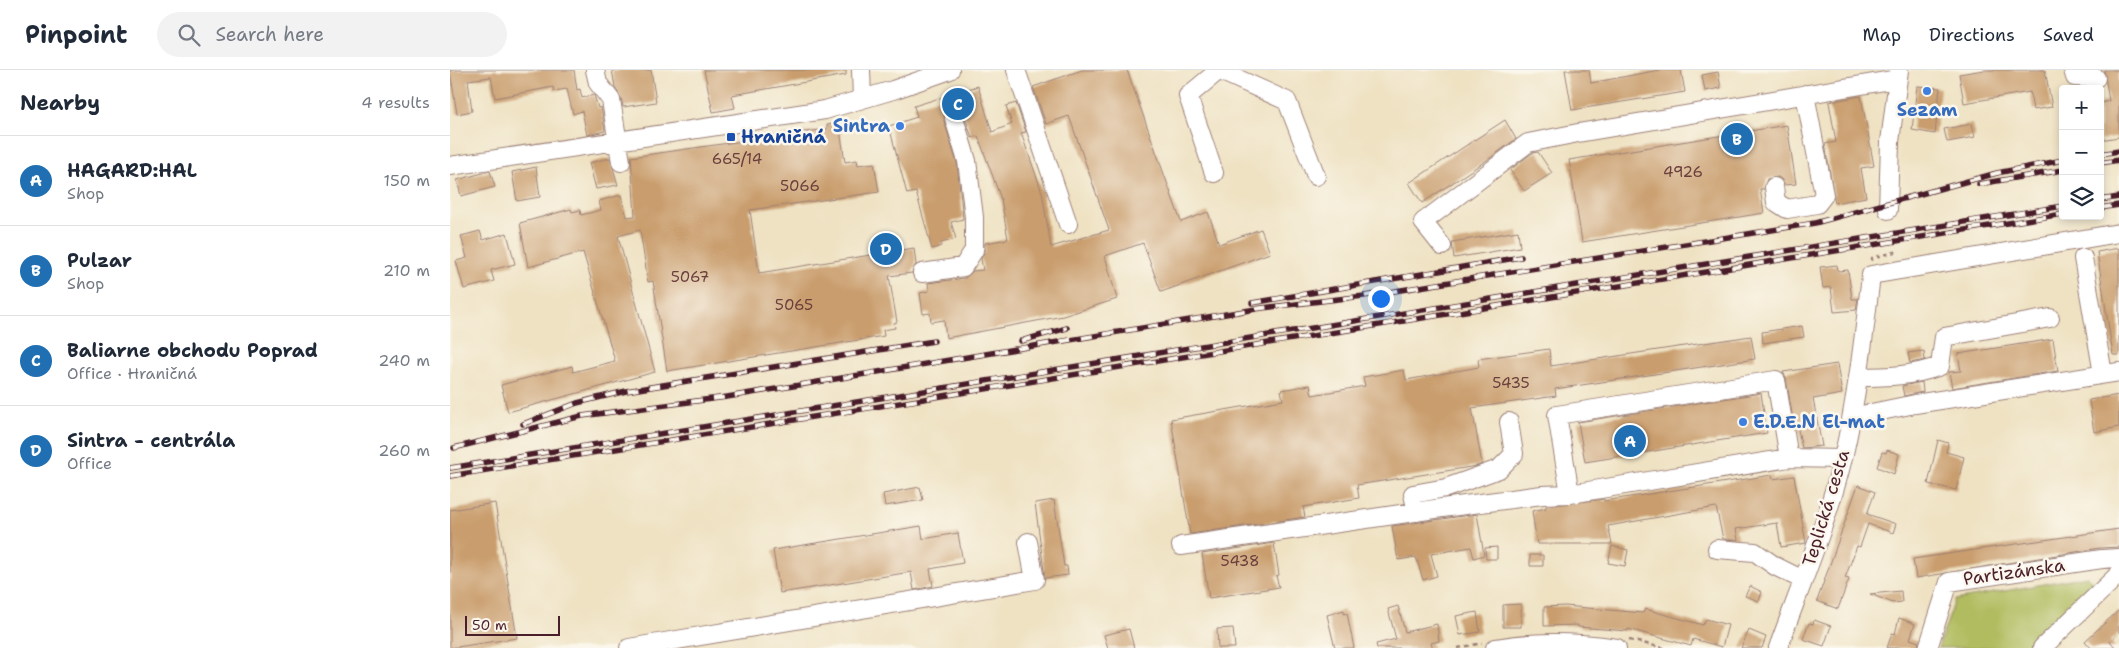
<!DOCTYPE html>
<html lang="en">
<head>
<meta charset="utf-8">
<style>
  body { margin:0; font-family:"Shantell Sans",sans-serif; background:#f2f2f3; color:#1f2937 }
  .controls { position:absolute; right:15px; top:15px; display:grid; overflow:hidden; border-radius:5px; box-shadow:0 2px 8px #0003 }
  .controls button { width:45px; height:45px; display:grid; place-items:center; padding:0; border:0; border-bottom:1px solid #e0e1e3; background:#fff; color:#1f2937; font:25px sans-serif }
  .scale { position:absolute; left:15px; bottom:12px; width:95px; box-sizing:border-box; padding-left:5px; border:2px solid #4a1f2b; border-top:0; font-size:14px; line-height:18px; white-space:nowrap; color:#4a1f2b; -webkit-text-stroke:4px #fbf7ec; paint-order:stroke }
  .you { position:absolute; left:930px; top:228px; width:18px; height:18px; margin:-12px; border:4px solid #fff; border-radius:50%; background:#1a73e8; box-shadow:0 0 0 8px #1a73e833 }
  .badge { display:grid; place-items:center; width:32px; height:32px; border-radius:50%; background:#1f6fb2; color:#fff; font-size:16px; font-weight:700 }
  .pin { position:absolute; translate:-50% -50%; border:2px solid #fff; box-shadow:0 1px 5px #0006 }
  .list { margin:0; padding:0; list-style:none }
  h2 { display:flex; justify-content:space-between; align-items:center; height:65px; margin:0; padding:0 20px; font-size:21px }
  h2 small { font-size:16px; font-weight:400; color:#747a83 }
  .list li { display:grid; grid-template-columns:32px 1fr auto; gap:15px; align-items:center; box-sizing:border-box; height:90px; padding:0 20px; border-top:1px solid #e0e1e3 }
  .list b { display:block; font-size:19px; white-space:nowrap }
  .list p { margin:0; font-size:16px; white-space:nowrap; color:#747a83 }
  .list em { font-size:16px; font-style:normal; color:#747a83 }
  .icon { flex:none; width:28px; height:28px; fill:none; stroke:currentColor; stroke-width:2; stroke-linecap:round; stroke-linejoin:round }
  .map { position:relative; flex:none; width:1669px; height:578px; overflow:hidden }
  header { display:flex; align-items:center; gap:30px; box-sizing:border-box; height:70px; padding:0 25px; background:#fff; border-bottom:1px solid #e0e1e3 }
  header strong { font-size:24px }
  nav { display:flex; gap:28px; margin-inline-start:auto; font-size:18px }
  .search { width:350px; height:45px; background:#f2f2f3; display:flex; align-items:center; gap:12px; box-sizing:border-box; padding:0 18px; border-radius:28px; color:#747a83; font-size:19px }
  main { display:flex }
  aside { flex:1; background:#fff }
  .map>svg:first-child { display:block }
  .green { fill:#b0bc5e; stroke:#7d6e44 }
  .building { fill:#c99d6d }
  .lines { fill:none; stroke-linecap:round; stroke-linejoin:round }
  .minor-casing { stroke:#9c8077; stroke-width:20 }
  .path { stroke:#9c8077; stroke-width:2.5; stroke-dasharray:4 4; stroke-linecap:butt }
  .minor { stroke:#fff; stroke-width:18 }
  .rail-casing { stroke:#4a1f2b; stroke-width:5.5 }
  .rail { stroke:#fbf7ec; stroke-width:4; stroke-dasharray:11; stroke-linecap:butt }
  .shop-dot { fill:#3f7fe0; stroke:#fbf7ec; stroke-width:2 }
  .transit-dot { fill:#1a4fb4; stroke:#fbf7ec; stroke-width:2 }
  .labels { text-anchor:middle; stroke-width:5; stroke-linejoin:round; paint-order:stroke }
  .number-label { font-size:15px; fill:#6a3e3c }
  .shop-label { font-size:18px; font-weight:bold; fill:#366cbe; stroke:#fbf7ec }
  .transit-label { font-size:18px; font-weight:bold; fill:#164399; stroke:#fbf7ec; text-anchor:start }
  .street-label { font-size:18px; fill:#4a1f2b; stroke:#fbf7ec }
</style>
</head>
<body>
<header>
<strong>Pinpoint</strong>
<div class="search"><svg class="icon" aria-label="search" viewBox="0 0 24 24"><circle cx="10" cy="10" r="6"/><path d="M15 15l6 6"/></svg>Search here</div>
<nav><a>Map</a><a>Directions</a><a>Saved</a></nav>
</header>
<main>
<aside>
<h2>Nearby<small>4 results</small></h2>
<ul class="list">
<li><span class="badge">A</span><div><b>HAGARD:HAL</b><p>Shop</p></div><em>150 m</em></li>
<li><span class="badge">B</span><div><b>Pulzar</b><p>Shop</p></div><em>210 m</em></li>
<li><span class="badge">C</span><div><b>Baliarne obchodu Poprad</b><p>Office · Hraničná</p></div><em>240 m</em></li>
<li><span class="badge">D</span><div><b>Sintra - centrála</b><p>Office</p></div><em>260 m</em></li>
</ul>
</aside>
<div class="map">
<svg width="1669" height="578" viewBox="0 0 1669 578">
  <rect width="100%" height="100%" fill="#fbf7ec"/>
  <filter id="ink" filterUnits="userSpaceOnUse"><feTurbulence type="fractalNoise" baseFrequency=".02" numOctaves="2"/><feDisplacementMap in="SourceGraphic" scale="10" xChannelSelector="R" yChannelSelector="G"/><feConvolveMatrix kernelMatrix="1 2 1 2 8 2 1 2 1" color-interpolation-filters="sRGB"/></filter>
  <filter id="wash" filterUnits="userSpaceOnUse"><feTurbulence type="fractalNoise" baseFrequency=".0096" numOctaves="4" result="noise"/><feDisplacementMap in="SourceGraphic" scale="20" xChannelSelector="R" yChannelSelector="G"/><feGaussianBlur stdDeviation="1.12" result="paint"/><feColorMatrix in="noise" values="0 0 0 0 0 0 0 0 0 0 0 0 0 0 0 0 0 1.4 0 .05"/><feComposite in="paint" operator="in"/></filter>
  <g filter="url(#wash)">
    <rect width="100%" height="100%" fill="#efe2c3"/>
    <path class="green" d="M1637,506l8,9 -69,63h-88l17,-48z"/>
    <g id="blocks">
      <path class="building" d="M0,0h124l3,20 3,-1 2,9 12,-3 4,13 3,-1 4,24 -18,4 -5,-24 -9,3 -6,-25 -13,2 -1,-4 -58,11 -4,-21 -23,3 4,31 -15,3z
        M162,0h39l5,32 -33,5 -2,-9 -6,-11z
        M254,0h142v5l-114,20 3,13 -22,4z
        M632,0h45l54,152 27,-10 11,32 42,-15 9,24 -109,39 -18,-49 -38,13 12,43 -54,17 -117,22 -2,-18 -13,2 -1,-9 -7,1 -3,-21 9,-2 -1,-8 37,-5 8,-7 10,-1 -2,-11 4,-8v-8l23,-4 -7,-40 -23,-63 -6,2 -9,-27 -6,-3h-7l-4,3 -2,10 13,42 6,56 -12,3 5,17 -15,4v3l-9,3 -16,-57 -9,2 -18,-68 28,-9 -3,-11 64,-20 14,46 20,-8 -6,-18 10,-3 10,29 -5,1 21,59 9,55 58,-17 -40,-114 -23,8 -13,-37z
        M1115,0h24l2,13 68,-13h22l4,22 -113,18z
        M1534,0h61l7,37 -19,3 -3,-18 -66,11 -5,-29z
        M1654,0h15v67l-19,3v-37l9,-2z
        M1268,2l3,16 -16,3 -3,-16z
        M1467,16l23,2 -5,46 -23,-4z
        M1411,26l13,70 -13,2 5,29 -31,6 -10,-59 11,-2 -7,-40z
        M1055,50l11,19 -26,19 -68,45 -13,-20z
        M389,53l6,39 12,-2 1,5 16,-2 5,29 -129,18 9,63 155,-25 2,16 -4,9 -23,3 8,46 -3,1 1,5 -12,2 1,6 -217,35 -14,-90 -5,1 -8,-52 -22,6 37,136 -147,40 -7,-27 71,-19 1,6 42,-11 -32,-109 -55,15 -8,-44 51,-14 1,3 8,-2 1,5 20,-5 -2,-9 22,-6 6,22 8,-1 -4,-59 196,-28v-4z
        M1522,54l3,13 -28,5 -3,-13z
        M1337,55l9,59 -12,1 -2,-5 -4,-3 -11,2 -3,10h-4l4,24 -182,29 -13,-82z
        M1088,82l14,21 -28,18 -14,-21 22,-17z
        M160,88l8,27 -22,4 -7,-26z
        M86,97l4,30 -23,4 -5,-29z
        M40,101l5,16 -34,9 -4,-16z
        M30,161l3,9 24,-7 8,31 -24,6 3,11 -30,8 -8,-28 11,-3 -6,-22z
        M1068,161l2,16 -66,11 -2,-16z
        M1669,178v107h-6l-16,-103z
        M1387,195l1,6 10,-1 4,29h6l-2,11 -22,2 -3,-25 -8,1 -3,-21z
        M1352,256l2,11 -41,6 -1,-11z
        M1301,266l4,23 -200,30 1,7 -84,12 10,56 -5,2 -120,19 2,13 -56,9 2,10 -115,17 -19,-115 112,-19 -2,-10 29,-5 2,10 53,-9 -2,-9 41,-7 2,10 73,-13 -1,-8 71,-10 2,17z
        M1603,269l5,32 -106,17 -3,-16 12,-1 -3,-17z
        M1474,281l1,9 -15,3 -2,-10z
        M1387,294l5,30 -29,5 9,47 -20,2 -5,-23 -3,1 -8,-48 -3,-6z
        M1472,312l1,10 -19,4 -2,-10z
        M1311,323l6,40 -182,29 -7,-40z
        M1669,325v32l-25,5 -5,-32z
        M1488,370l10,3 -2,9 18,5 -8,33 -28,-6z
        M1437,380l12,4 -5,20 -17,-7 5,-15 4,1z
        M1322,405l1,4 21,-3 12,67 -25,4 -4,-24 -41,6 2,11 -15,-1 -7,-32 -108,19 4,18h-75l-5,-33 14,-3v-2l58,-7v2z
        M1408,415l17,7 -8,22 29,10 -3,9 -25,-9 -8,23 -3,-1 -12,32 4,1 -11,30 -21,-8z
        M470,417l3,13 -38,6 -2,-12z
        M604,430l10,66h3l1,9 -23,3 -10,-75z
        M45,433l22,135 -67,10v-138z
        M1027,444l7,41 -10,3 -3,-11 -40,7 6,22 -14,4 -7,-23 -18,3 -6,-34z
        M471,456l2,13 35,-6 5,30 -33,6 3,17 -19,4 -3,-18 -131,21 -7,-43z
        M1669,459v18l-19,1 -184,30 -3,-19z
        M824,473l5,32 -3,1 3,11 -70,11 -7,-44z
        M1162,476l16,4 -3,16 -17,-3z
        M1047,477v12h-11l-1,-11z
        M1080,485h13v11h-13z
        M1300,516l12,6 -3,9 -14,-5z
        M1451,521l1,11 -9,1 -23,-9z
        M1071,534v23h-18v-22z
        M948,536l7,26 32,-8 2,17 -8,2 2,5h-56l-1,-4 20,-5 -8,-30z
        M1115,536l78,7 2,-4 58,16 3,-6 22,6 -6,22 -29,-8 -2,7 -63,-17v2l-50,-4v-2l-34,1v-19z
        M894,540v4l3,-1 7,35h-19l-8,-33z
        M1669,540v23l-9,8 6,7h-25l-6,-7z
        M1027,542l3,20 -20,3 -4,-19z
        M1449,548l16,6 -5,15 9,3 -1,6h-31l5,-15 3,1z
        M1364,550l17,6 -7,20 -21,-7 6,-16 4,1z
        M783,558l2,20h-17l-1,-19z
        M679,559l5,19h-26l-4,-13z
        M1299,560l17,7 -4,11h-21z"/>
    </g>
  </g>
  <g filter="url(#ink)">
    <use href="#blocks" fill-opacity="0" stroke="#9c8077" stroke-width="1"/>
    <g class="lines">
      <defs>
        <path id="minor" d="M145,0l3,13 13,17 10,62
          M411,0l1,29
          M566,0l52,154
          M768,0l69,31 29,75
          M1623,0l2,7 21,1
          M0,96l375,-56 68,-20 57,-20
          M764,103l-26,-77 30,-25
          M1324,117l2,15 11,7 30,-5 7,-9 -19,-101
          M1438,140l2,-68 9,-72
          M992,176l-19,-24 105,-79 50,-10 319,-54
          M1633,188l20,116
          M472,203l41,-6 11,-17v-33l-7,-56 -13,-43
          M1409,307c28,0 54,-1 81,-11l4,-29 106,-19
          M1402,347l63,-13 204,-32
          M1120,424l-13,-79 219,-35 13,78
          M967,442l-4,-18 33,-6 53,-19 15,-15 -5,-32
          M731,476l261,-38 100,-13 28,-1 219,-36 53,1
          M1267,479l38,3 20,14 28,14
          M179,578l406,-68 -7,-38
          M1045,578c39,-7 82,-6 122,0
          M1328,578c23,-63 49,-125 65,-190 14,-60 21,-122 28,-183l248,-42
          M1478,578l21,-66 153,-23 17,-1
          M1592,578l77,-74"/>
      </defs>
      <use href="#minor" class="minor-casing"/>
      <path class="path" d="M1422,191v-3l27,-7
        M1179,570l35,8
        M1008,578l24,-5"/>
      <use href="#minor" class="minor"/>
      <defs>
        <path id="rail" d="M1650,84l19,-3
          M1650,93l19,-3
          M1529,114l84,-14
          M1650,130l19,-3
          M1650,138l19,-3
          M802,233l269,-46
          M571,271l46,-13
          M73,354l54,-21 49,-12 308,-50
          M4,378l128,-32 145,-19 535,-89 102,-12 451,-73 182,-50 66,-13
          M0,398l1613,-262
          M0,406l1613,-262"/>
      </defs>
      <use href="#rail" class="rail-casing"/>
      <use href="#rail" class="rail"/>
    </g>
  </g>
  <g class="shop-dot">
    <circle cx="1477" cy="21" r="5"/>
    <circle cx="450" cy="56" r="5"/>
    <circle cx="1293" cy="352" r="5"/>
  </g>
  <rect class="transit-dot" x="276" y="62" width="10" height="10" rx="2.5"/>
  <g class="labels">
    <g class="number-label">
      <text x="287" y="94">665/14</text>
      <text x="1233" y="107">4926</text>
      <text x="350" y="121">5066</text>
      <text x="240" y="212">5067</text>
      <text x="344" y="240">5065</text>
      <text x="1061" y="318">5435</text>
      <text x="790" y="496">5438</text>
    </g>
    <g class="shop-label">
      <text x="1477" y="46">Sezam</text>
      <text x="440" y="62" text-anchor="end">Sintra</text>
      <text x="1303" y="358" text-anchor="start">E.D.E.N El-mat</text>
    </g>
    <g class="transit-label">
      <text x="291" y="73">Hraničná</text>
    </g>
    <g class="street-label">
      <text transform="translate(1376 438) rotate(-73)" y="6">Teplická cesta</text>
      <text transform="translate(1564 502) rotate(-8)" y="6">Partizánska</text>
    </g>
  </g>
</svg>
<div class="controls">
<button>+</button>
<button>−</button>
<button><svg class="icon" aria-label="layers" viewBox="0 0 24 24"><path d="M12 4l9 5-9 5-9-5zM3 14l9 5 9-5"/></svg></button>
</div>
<div class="scale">50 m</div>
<div class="you"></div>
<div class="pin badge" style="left:1180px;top:371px">A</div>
<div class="pin badge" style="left:1287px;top:69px">B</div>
<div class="pin badge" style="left:508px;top:34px">C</div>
<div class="pin badge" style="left:436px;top:179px">D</div>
</div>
</main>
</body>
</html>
